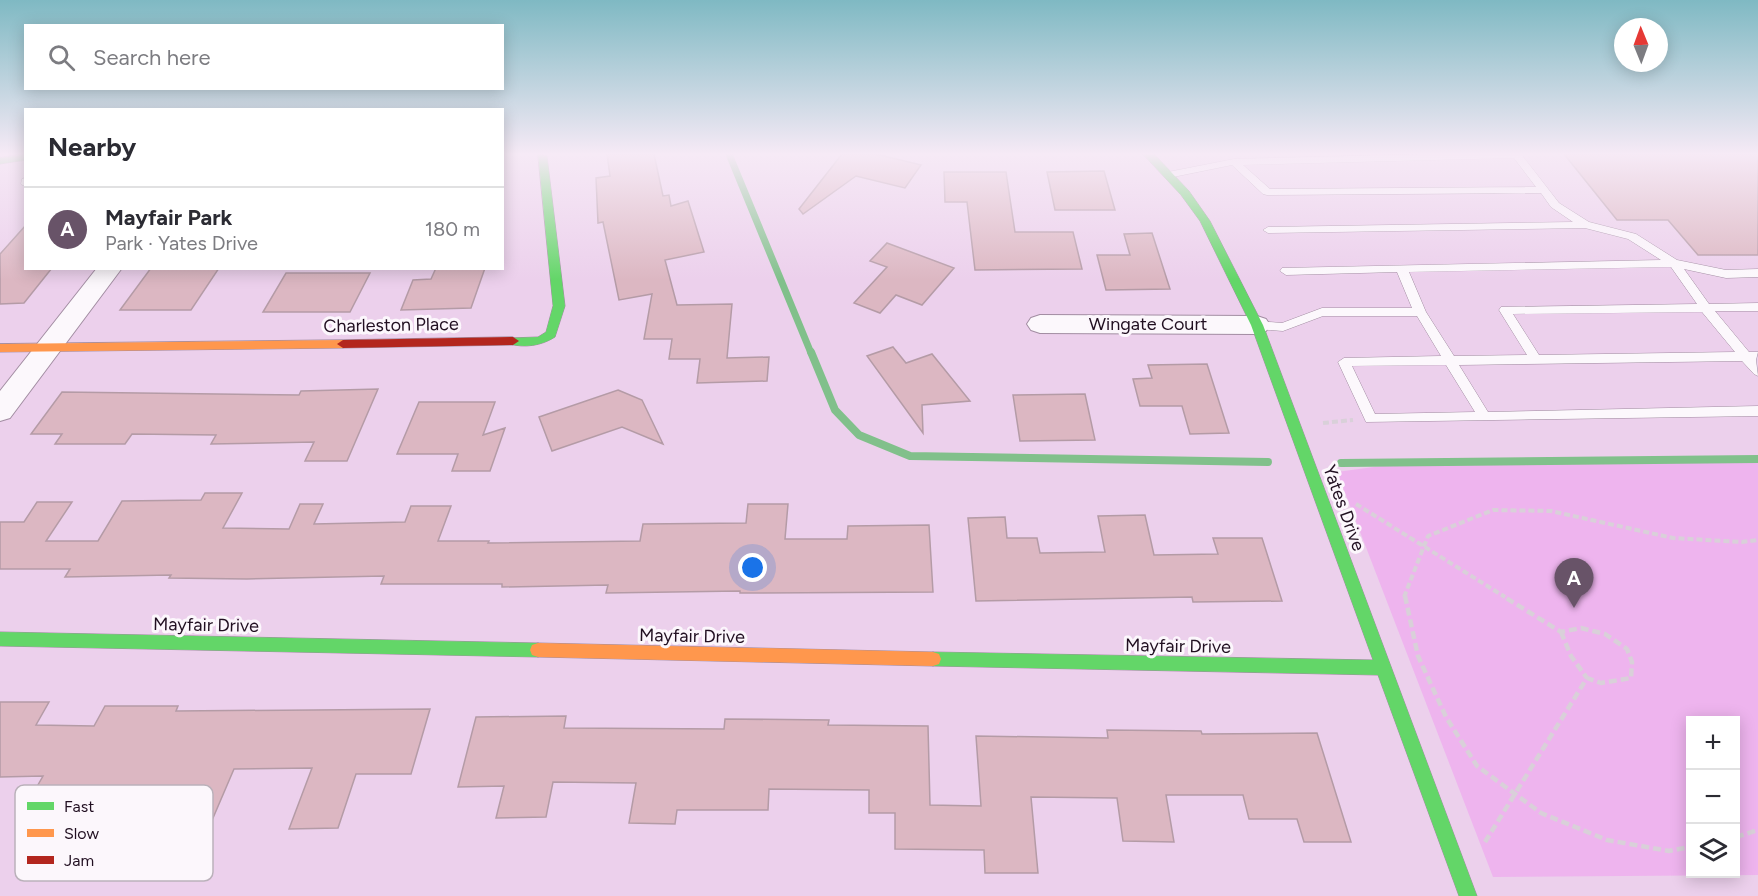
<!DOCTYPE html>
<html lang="en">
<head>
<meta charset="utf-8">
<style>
  body { margin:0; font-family:Figtree,sans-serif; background:#f7f7f7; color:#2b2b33 }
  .controls { position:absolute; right:18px; bottom:18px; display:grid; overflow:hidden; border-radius:0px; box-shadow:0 3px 15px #0003 }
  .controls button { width:54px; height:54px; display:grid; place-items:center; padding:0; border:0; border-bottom:2px solid #e1e1e2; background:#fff; color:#2b2b33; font:30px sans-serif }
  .compass { position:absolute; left:1614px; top:18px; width:54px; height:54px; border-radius:50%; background:#fff; box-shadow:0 3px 15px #0003; rotate:359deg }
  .you { position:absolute; left:753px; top:568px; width:21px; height:21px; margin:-15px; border:4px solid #fff; border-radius:50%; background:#1a73e8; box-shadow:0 0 0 9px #1a73e833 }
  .badge { display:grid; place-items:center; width:39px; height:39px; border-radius:50%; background:#685368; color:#fff; font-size:20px; font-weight:700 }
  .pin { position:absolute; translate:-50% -50px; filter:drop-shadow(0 2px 3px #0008) }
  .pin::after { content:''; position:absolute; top:32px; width:21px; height:18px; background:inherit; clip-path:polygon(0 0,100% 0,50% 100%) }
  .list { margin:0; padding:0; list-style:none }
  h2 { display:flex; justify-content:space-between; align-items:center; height:78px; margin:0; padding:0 24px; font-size:26px }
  h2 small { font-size:20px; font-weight:400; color:#7c7c81 }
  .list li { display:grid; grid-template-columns:39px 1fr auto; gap:18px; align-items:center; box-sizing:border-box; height:84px; padding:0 24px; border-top:2px solid #e1e1e2 }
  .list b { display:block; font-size:22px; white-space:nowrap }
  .list p { margin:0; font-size:20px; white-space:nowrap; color:#7c7c81 }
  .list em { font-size:20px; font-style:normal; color:#7c7c81 }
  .icon { flex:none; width:33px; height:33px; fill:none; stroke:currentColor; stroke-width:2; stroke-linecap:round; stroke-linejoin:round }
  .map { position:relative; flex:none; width:1758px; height:896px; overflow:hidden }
  .search { position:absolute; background:#fff; box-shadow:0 3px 15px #0003; left:24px; top:24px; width:480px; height:66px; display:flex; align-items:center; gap:15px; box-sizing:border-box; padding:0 21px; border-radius:0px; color:#7c7c81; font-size:22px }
  .panel { position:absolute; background:#fff; box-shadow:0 3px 15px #0003; left:24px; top:108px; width:480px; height:162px; border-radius:0px }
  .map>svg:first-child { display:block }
  .green { fill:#eeb4ee; fill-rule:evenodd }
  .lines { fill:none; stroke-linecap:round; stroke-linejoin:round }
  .stream-far1 { stroke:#81c08b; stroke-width:7 }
  .stream { stroke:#81c08b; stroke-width:8 }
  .building { fill:#dcb7c2; stroke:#b49ba6; stroke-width:1.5 }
  .lane-casing { stroke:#a28da2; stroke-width:1 }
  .street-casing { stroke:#a28da2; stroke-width:2 }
  .fast-casing { stroke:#a28da2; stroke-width:1 }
  .slow-casing { stroke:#a28da2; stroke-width:1 }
  .jam-casing { stroke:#a28da2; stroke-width:1 }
  .path-far1 { stroke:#d9d0d9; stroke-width:4; stroke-dasharray:6 3; stroke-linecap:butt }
  .path { stroke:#d9d0d9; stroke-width:4.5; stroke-dasharray:8 4; stroke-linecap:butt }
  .lane { fill:#fcf8fc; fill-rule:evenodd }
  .street { fill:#fcf8fc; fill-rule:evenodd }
  .fast { fill:#63d668; fill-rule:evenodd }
  .slow { fill:#ff974d; fill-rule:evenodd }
  .jam { fill:#b3261e; fill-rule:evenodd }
  .labels { text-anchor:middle; stroke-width:6; stroke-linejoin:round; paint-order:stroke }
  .street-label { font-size:18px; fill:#210f21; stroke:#fcf7fc }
  .key { fill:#fcf7fc; stroke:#bab1ba; stroke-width:1.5 }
  .key-label { font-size:16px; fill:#210f21 }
</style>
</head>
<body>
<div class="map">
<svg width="1758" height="896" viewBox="0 0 1758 896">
  <rect width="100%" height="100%" fill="#ecd0ec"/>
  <path class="green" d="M1758,460v415l-265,2 -156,-405 73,-10zM1690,720h46v154h-46z"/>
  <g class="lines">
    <path class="stream-far1" d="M729,154l82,199"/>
    <path class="stream" d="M811,352l24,58 24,25 51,21 358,6
      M1341,463l417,-4"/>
  </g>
  <path class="building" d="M607,154h47l9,42 6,-1 2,11 17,-5 16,51 -39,8 12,45 55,-1 -5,54 42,-1 -2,24 -70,2 3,-24h-31l3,-20h-28l8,-45 -33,6 -16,-78 -5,1 -2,-45 14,-2z
    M842,154h34l45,11 -16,23 -49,-12 -53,38 -4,-5z
    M1564,154h194v101h-60l-30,-35h-51z
    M1104,171l11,39h-60l-8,-38z
    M944,172h62l9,60h58l9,37 -107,1 -8,-68h-22z
    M26,225v43h26l-28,35 -24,1v-50z
    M1152,233l18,56 -64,1 -9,-35h33l-6,-21z
    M887,243l67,25 -32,37 -26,-10 -16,18 -26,-10 33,-36 -17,-6z
    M151,268h68l-28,42h-71z
    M436,268h49l-14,40 -70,2 12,-30 18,-1z
    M286,273h84l-20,39h-87z
    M893,347l13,16 26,-9 38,47 -48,4 1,28 -56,-77z
    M1207,364l22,69 -39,1 -8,-28h-42l-7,-27 19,-1 -4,-13z
    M378,389l-31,72h-42l9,-19 -103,2 5,-9 -84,-1 -7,10h-70l7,-10h-31l31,-42 237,3 2,-4z
    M618,390l24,10 21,44 -41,-17 -70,24 -13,-34z
    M1085,394l10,46 -75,1 -7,-46z
    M419,402h76l-12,33 22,-7 -15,43h-38l6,-17h-61z
    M205,493h37l-19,35 66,1 11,-25h23l-9,20 91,-2 6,-16h40l-13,35h51l-1,2 152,-2 3,-17 103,-1 2,-19h40l-3,35h62l1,-13 81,-1 4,67 -193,1v-2l-134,2 2,-8 -106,2v-3h-121l3,-8 -137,3 -78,-1 2,-3 -106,2 5,-8h-70v-47h24l13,-20h35l-26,39h52l24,-40 79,-1z
    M1145,515l9,40 64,-1 -5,-16h49l20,63 -89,1 -1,-5 -216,4 -8,-83 37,-1 2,21h30l3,15 65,-1 -7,-36z
    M0,702h49l-13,23 58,1 11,-20h73l-2,5 254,-2 -19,65h-55l-18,54 -49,1 23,-61 -78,1 -24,56 -52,1 16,-35 -90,-1 -14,28h-51l24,-42 -43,1z
    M566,716l-2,12 160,1 1,-10 104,1 -1,5 100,1 2,79 51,1 -5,-70 132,2 -1,-8 94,1 1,3 115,-1 34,109h-47l-7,-23h-48l-6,-24h-77l8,47 -51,-1 -6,-43 -86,-1 7,76h-53l-1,-23 -89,-1v-36h-26v-23l-100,-1 -1,21h-91l-2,14 -46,-1 7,-40 -83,-1 -7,35 -50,1 8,-32 -46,1 18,-70z"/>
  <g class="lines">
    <defs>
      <path id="lane" d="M1430,154h91l38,49 30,19 47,12 41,26 49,10 32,-1v8l-32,1 -42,-9 25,35 49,-1v8h-43l34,41h9l-2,8 2,16 -4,-2 -12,-13 -283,4 29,47 270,-6v10l-392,6 -28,-60 6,-4 97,-2 -24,-40h-94l-40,15 -26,-2 -6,-4 6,-4 25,2 40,-15h90l-15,-36 -111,3 -6,-4 2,-3 379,-8 -33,-21 -43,-11 -317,5 -5,-3 5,-3 305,-5 -22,-15 -10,-14 -274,2 -4,-1 -31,-29 -64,13 -5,-3 5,-3 66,-13zM1514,158l22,29 -266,2 -27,-24zM1671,267l26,37 -196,3 -2,3 28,45 -73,1 -28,-44 -17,-40zM1702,312l33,40 -196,3 -26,-41zM1446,365l29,47 -100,2 -23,-48z
        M26,178v9l-5,-3 1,-5z"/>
      <path id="street" d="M97,268h25l-112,150 -10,3v-30z
        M1040,315l217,1 9,3 4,6 -4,6 -9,3 -217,-1 -9,-3 -4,-6 4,-6z"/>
      <path id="fast" d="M26,154v6l-26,4v-6z
        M538,154l9,2 18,150 -10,31c-14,9 -30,11 -46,7l-2,-3 2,-3 29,-1 8,-5 7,-26z
        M1143,154h11l35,37 21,30 53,104 214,571h-18l-81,-221 -445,-9 -6,-2 -2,-5 2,-5 6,-2 440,8 -122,-335 -51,-104 -19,-26z
        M0,632l538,11 6,2 2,5 -2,5 -6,2 -538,-11z"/>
      <path id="slow" d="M343,340l6,4 -6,4 -343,4v-8z
        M538,643l395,9 6,2 2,5 -2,5 -6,2 -395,-9 -6,-2 -2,-5 2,-5z"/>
      <path id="jam" d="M513,337l6,4 -6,4 -170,3 -6,-4 6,-4z"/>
    </defs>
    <use href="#lane" class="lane-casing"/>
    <use href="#street" class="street-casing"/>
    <use href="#fast" class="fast-casing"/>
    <use href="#slow" class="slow-casing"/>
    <use href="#jam" class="jam-casing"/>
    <path class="path-far1" d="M1323,423l30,-3
      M1356,504l149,93
      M1404,597l24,-61 65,-26 58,1 122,27 69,4 16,-2"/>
    <path class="path" d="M1405,596l13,60 28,61 31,49 64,47 66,27 62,11 21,-4
      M1561,632l10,24 16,22
      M1736,837l22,-7
      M1485,842l102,-164 14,5 30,-5 1,-16 -5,-13 -22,-15 -24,-6 -20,4 -58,-36"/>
    <use href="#lane" class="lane"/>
    <use href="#street" class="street"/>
    <use href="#fast" class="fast"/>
    <use href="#slow" class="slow"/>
    <use href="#jam" class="jam"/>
  </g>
  <linearGradient id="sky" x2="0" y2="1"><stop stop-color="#7fb9c3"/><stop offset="0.55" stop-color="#f6eaf6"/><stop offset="1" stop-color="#f6eaf6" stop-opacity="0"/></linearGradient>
  <rect width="1758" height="280" fill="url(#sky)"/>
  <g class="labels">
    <g class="street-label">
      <text x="1148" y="330">Wingate Court</text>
      <text transform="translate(391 325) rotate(-1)" y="6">Charleston Place</text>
      <text transform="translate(1344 508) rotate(70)" y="6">Yates Drive</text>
      <text transform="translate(206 625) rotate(1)" y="6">Mayfair Drive</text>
      <text transform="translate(692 636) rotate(1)" y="6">Mayfair Drive</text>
      <text transform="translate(1178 646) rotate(1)" y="6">Mayfair Drive</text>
    </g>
  </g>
  <rect x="15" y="785" width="198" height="96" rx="9" class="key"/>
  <rect x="27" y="802" width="27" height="8" fill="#63d668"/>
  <rect x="27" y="829" width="27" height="8" fill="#ff974d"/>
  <rect x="27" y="856" width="27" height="8" fill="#b3261e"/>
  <g class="key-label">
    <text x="64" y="812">Fast</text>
    <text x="64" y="839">Slow</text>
    <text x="64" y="866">Jam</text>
  </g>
</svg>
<div class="controls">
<button>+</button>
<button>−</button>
<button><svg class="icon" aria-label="layers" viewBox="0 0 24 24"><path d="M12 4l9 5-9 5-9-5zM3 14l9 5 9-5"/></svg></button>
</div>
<svg class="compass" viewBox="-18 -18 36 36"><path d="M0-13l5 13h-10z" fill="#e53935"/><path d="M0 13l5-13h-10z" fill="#7c7c81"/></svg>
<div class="you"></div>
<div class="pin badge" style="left:1574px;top:608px">A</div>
<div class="search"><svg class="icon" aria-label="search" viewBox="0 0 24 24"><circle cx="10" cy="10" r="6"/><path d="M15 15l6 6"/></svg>Search here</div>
<section class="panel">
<h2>Nearby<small></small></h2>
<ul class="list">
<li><span class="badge">A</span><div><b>Mayfair Park</b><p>Park · Yates Drive</p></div><em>180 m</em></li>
</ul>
</section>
</div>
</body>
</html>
